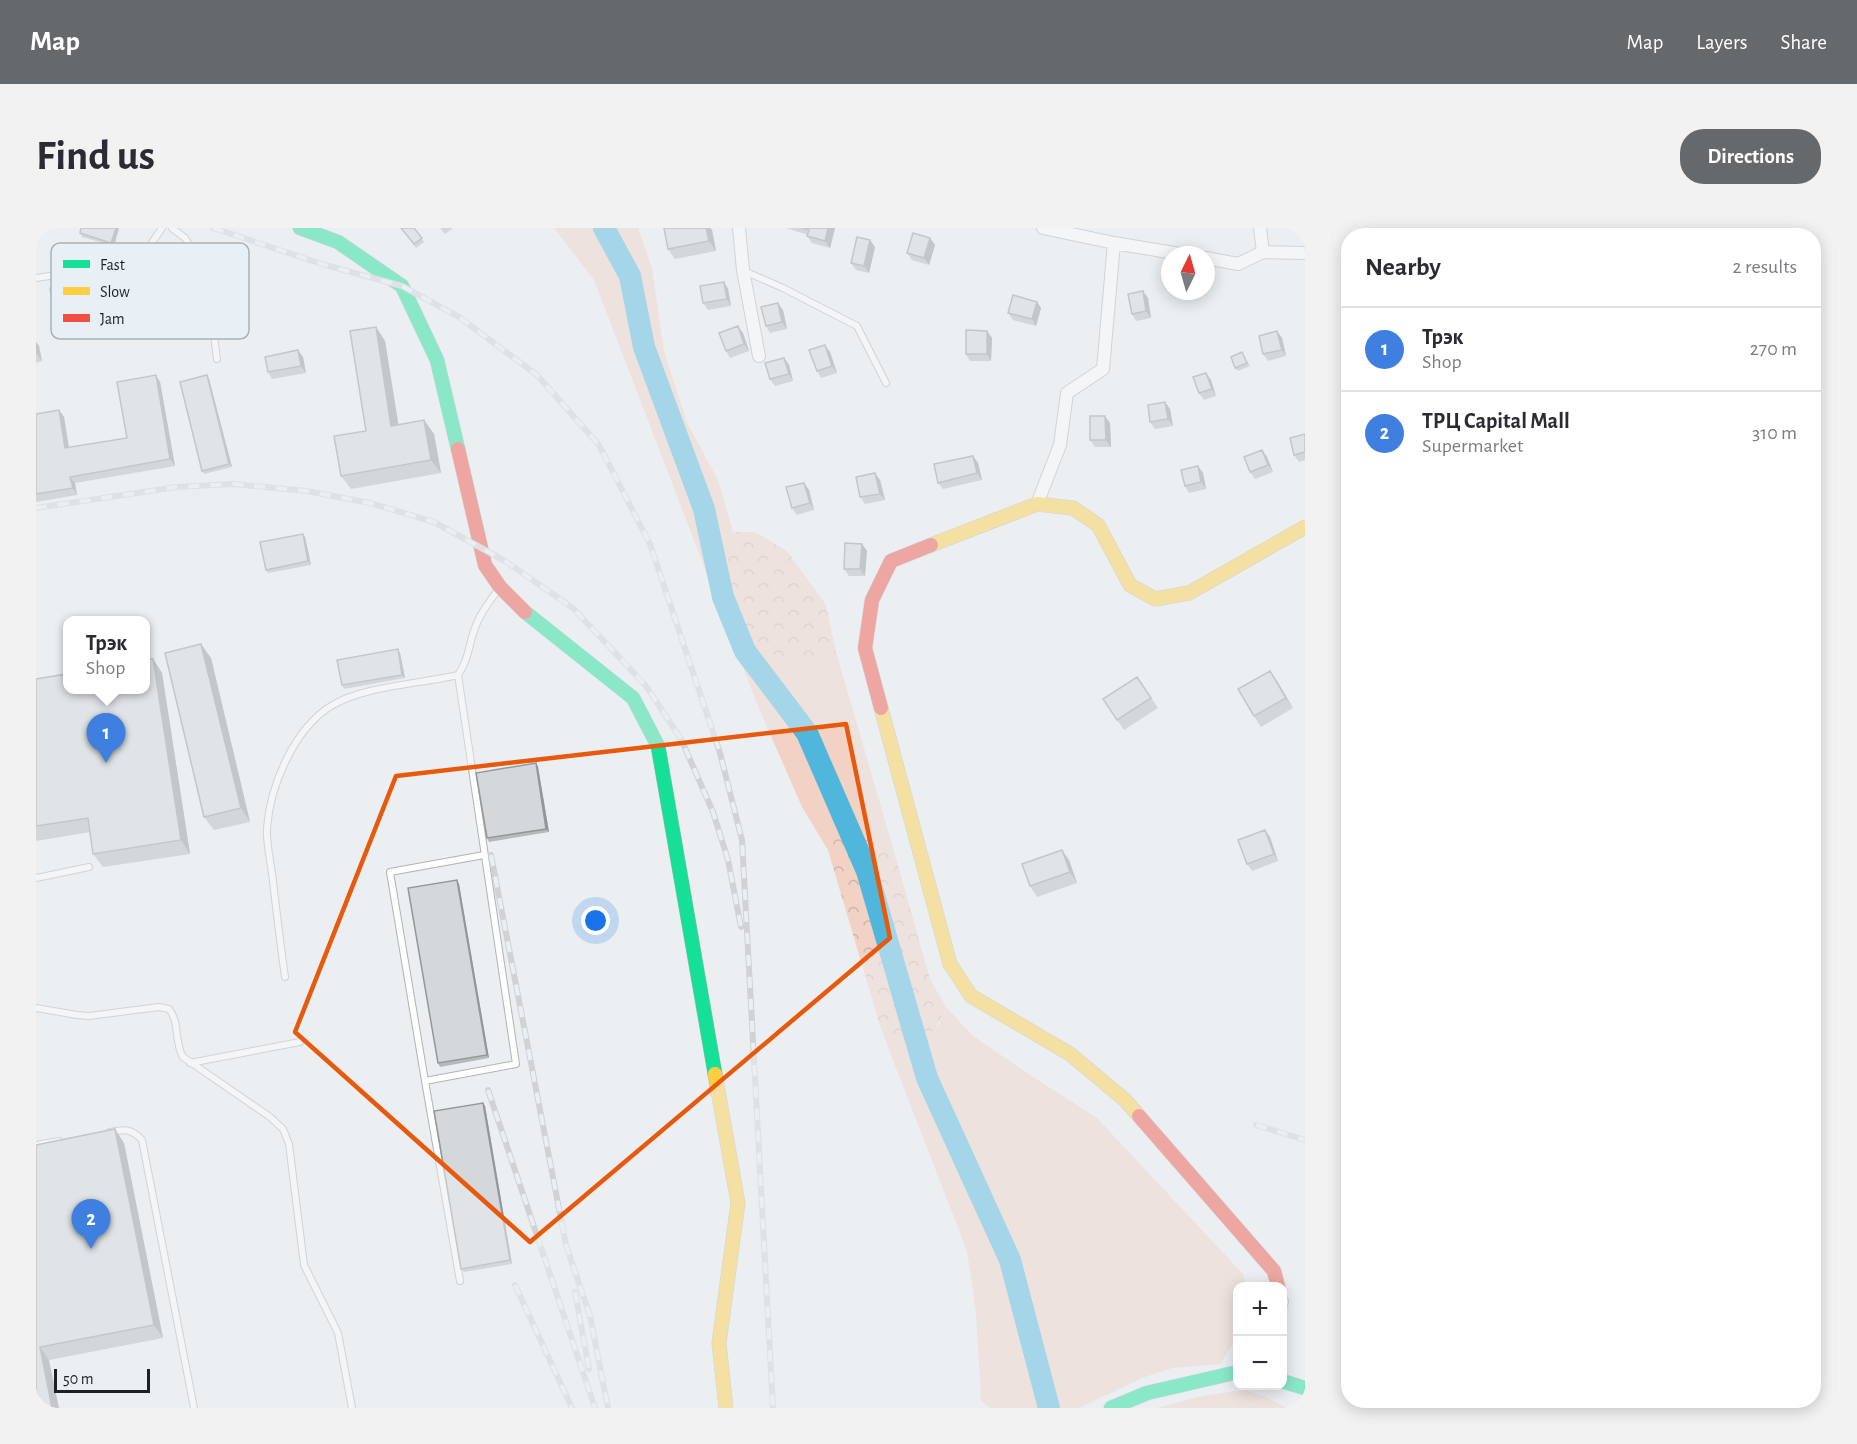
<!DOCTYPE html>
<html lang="en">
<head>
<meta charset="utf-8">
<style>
  body { margin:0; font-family:"Alegreya Sans",sans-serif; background:#f2f2f3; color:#2b2b33 }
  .controls { position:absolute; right:18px; bottom:18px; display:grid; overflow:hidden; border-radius:12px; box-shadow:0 3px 15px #0003 }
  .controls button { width:54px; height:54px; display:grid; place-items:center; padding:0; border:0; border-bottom:2px solid #e1e1e2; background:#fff; color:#2b2b33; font:30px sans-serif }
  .compass { position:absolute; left:1125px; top:18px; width:54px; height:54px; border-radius:50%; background:#fff; box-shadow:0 3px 15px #0003; rotate:5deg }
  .scale { position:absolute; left:18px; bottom:15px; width:96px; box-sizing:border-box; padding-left:6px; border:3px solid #1e2123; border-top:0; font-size:16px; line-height:21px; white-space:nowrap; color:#1e2123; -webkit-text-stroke:4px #e8f0f5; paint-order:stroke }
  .you { position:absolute; left:560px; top:693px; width:21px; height:21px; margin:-15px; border:4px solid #fff; border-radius:50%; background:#1a73e8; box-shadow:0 0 0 9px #1a73e833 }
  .badge { display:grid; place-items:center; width:39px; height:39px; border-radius:50%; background:#66696b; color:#fff; font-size:20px; font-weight:700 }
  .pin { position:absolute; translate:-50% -50px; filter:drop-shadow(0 2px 3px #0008) }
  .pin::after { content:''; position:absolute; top:32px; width:21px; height:18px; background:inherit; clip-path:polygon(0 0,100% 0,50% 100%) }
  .popup { position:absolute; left:27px; top:388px; width:87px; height:78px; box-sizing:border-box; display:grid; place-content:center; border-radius:12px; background:#fff; filter:drop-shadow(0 2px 4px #0005); font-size:20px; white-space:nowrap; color:#7c7c81 }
  .popup b { font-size:22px; color:#2b2b33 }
  .popup::after { content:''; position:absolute; left:50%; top:100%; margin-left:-12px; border:12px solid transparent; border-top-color:#fff }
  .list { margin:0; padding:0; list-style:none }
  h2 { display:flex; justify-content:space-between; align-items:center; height:78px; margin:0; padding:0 24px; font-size:26px }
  h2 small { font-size:20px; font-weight:400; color:#7c7c81 }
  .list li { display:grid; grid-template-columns:39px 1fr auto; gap:18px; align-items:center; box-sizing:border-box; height:84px; padding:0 24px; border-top:2px solid #e1e1e2 }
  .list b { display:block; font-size:22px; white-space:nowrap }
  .list p { margin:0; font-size:20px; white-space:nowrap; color:#7c7c81 }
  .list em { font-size:20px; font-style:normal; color:#7c7c81 }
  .map { position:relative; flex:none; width:1269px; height:1180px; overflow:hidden; border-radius:24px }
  header { display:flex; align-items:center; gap:36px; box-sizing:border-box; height:84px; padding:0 30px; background:#66696b; color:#fff }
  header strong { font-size:28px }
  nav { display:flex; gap:33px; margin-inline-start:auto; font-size:21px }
  .intro { display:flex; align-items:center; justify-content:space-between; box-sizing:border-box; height:144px; padding:0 36px }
  h1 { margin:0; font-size:42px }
  .button { padding:15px 27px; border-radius:24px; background:#66696b; color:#fff; font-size:21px; font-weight:700 }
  main { display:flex; gap:36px; padding:0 36px }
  aside { flex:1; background:#fff; border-radius:24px; box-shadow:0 3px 15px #0003 }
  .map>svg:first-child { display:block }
  .green { fill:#f2d2c5 }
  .forest { fill:url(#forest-crowns) }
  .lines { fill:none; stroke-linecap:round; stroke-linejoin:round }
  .river { stroke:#51b6db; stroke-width:22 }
  .lane-casing { stroke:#b0b4b6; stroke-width:8 }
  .street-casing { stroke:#b0b4b6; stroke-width:14 }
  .fast-casing { stroke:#b0b4b6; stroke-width:15 }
  .slow-casing { stroke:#b0b4b6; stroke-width:15 }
  .jam-casing { stroke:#b0b4b6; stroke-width:15 }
  .lane { stroke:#fcfdfd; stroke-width:6 }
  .street { stroke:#fcfdfd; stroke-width:12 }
  .fast { stroke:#16e098; stroke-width:14 }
  .slow { stroke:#ffcf43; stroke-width:14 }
  .jam { stroke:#f24e42; stroke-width:14 }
  .rail-casing { stroke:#d1d2d3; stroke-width:6 }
  .rail { stroke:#e8f0f5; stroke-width:4; stroke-dasharray:11; stroke-linecap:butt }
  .wall { fill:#b6babb }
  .shaded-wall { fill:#949799 }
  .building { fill:#d4d8da; stroke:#949799; stroke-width:1.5 }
  .marked { fill:none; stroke:#e8590c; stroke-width:4.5; stroke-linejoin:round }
  .key { fill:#e8f0f5; stroke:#abb2b6; stroke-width:1.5 }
  .key-label { font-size:16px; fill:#1e2123 }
</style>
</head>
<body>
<header>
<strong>Map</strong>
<nav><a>Map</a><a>Layers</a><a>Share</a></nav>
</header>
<div class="intro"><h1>Find us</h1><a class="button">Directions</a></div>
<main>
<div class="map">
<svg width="1269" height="1180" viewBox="0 0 1269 1180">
  <defs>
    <pattern id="forest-crowns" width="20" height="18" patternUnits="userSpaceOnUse" patternTransform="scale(1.5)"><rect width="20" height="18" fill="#f2d2c5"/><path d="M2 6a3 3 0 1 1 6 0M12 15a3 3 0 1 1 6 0" fill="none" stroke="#cfb4a9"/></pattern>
  </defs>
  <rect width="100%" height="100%" fill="#ebeff2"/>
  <path class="green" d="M518,0h84l14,40 12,83 23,72 31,57 15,52 -5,7 101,122 7,-9 57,196 -22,-17 -40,5 -3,14 -26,-43 -45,-103 -163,-424z
    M910,779l26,28 58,40 67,43 146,156 3,12h-8l-1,52 -17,26 -48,4 -30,10 -63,30h-89l-9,-7 -5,-88 -9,-62 -86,-222 28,12 30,-16z
    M1208,1162l20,6 23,12h-131l46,-12z"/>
  <path class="forest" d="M697,304h22l32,19 39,54 10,47 -7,10c-4,0 -10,2 -14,2 -15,1 -45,-9 -56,-19 -19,-16 -38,-63 -37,-88 0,-9 6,-18 11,-25z
    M812,599l23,4 22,17 37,131 16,28c-6,16 -17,36 -38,34 -8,-1 -19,-8 -27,-12l-53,-179 3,-14z"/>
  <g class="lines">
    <path class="river" d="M568,0l26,48 14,71 60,162 19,88 22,54 62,82 60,138 60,207 83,182 39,148"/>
    <defs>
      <path id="lane" d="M136,0l13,10 21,35 11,86
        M708,43l39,17 74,38 29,57
        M0,50l102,-15 24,-35
        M422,447l58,389 -91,17 -35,-209 94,-17
        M0,650l53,-11
        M249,749c-5,-35 -9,-70 -13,-104 -2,-15 -6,-31 -5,-45 3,-42 27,-99 64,-122 32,-20 89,-22 127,-31 10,-15 10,-25 15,-41 5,-18 16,-32 27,-47
        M0,780l41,7 12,1 70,-9 10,2c11,14 5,33 14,48l87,60 13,12 6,15 15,121 34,68 14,75
        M154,835l110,-21
        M389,853l35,200
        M74,904c15,-3 22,-3 32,8l52,268
        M0,917l23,-4"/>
      <path id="street" d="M703,0l4,42 16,86
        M1007,0l71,15 72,12
        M1224,0l3,24
        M1170,30l32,6 25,-12 42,1
        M1001,276l23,-59 7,-52 36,-24 11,-126
        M1246,1073v1"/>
      <path id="fast" d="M264,0l38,14 64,44 35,74 21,89
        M489,384l108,86 25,48 57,328
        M1246,1153l23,7
        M1075,1180l36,-15 91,-21"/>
      <path id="slow" d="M895,317l106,-41 36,4 25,17 32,60 25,14 34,-6 116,-66
        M845,480l69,256 21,32 99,58 55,46 14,16
        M679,846l23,129 -19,140 7,65"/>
      <path id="jam" d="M422,221l27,116 15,22 25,25
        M845,480l-16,-60 7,-48 19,-39 40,-16
        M1103,888l135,155 4,15"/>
    </defs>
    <use href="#lane" class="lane-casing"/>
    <use href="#street" class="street-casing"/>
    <use href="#fast" class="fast-casing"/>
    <use href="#slow" class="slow-casing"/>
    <use href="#jam" class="jam-casing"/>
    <use href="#lane" class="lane"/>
    <use href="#street" class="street"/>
    <use href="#fast" class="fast"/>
    <use href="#slow" class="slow"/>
    <use href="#jam" class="jam"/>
    <defs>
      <path id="rail" d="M177,0l109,36 80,22 57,31 78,58 62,70 51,99 70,209 22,87 31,568
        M0,280l141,-21 56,-3 74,7 63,12 64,19 71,39 68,47 73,78 35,53 32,73 15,48 13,67
        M455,627l75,390 24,71 18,92
        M452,862l107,318
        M1220,897l49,15
        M479,1057l57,123
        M539,1064l14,77"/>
    </defs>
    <use href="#rail" class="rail-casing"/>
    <use href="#rail" class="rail"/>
  </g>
  <path class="wall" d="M45,0h38l-5,18 -32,-9 -2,-4z
    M365,0h13l10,14 -8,6z
    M404,0h13l-8,6z
    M628,0h46l2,2 4,21 -41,8 -7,-10z
    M750,0h49l-5,20 -18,-5 -5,-7 1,-1z
    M894,10l5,7 -6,20 -17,-5 -5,-7z
    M839,19l-6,26 -13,-3 -5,-7z
    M197,29l1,17 -18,1 -2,-3z
    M148,35l3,3 1,11 11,2 8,51 -17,3 -3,-4 -7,-47h-6l-3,-3z
    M73,53l5,25 -57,11 -3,-4z
    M688,54l4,7 3,17 -23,4 -5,-7z
    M1112,70l3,20 -15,3 -4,-7z
    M1001,74l4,6 -5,18 -23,-6 -5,-7z
    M747,82l4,19 -17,4 -4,-7z
    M340,99l9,14 13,84 26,-5 10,14 7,39 -90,16 -10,-13 25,-45z
    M951,103l5,7 -1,23h-21l-4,-7z
    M707,105l6,18 -19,7 -4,-7z
    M1246,110l4,18 -18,5 -5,-7z
    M0,114l3,4 3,15 -6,2z
    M794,124l7,21 -16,5 -4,-7z
    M1206,124l8,14 -12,5 -3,-3z
    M267,129l3,16 -34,6 -4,-7z
    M748,130l5,7 4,16 -18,5 -5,-7z
    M171,147l2,4 23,88 -28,7 -2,-3z
    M1175,152l5,16 -12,4 -5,-7z
    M124,154l15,84 -100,17 2,12 -41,7v-88l23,-4 5,7 5,31 58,-10z
    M1134,181l3,17 -18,3 -5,-7z
    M1074,195l1,24h-16l-5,-7z
    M1269,206v26l-6,2 -5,-7z
    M1226,222l5,7 6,15 -18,7 -5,-7z
    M937,228l5,7 4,17 -39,9 -5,-6z
    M1162,238l5,7 3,16 -17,4 -4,-7z
    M844,252l5,20 -20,4 -5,-7z
    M773,262l5,20 -17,5 -5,-7z
    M269,309l6,28 -43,8 -2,-3z
    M826,316l5,7 -2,25h-16l-5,-7z
    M364,425l5,25 -61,11 -2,-4z
    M175,430l39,164 -36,8 -10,-13z
    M117,431l9,14 28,181 -87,13 -10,-13 -3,-22 -54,9v-162z
    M1101,449l21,31 -34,22 -21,-31z
    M1241,453l16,27 -32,19 -7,-11z
    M500,535l2,4 11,65 -60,10 -2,-4z
    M1229,602l5,7 8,24 -26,10 -5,-7z
    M1033,632l8,23 -40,14 -7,-11z
    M423,656l30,174 -49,9 -2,-4z
    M447,875l2,3 27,158 -48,8 -3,-3z
    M88,915l39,195 -114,22 -13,48v-263z"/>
  <path class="shaded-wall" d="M80,0h3l-5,18 -3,-3z
    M670,0h4l2,2 4,21 -7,-10z
    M792,0h7l-5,20 -5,-7z
    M894,10l5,7 -6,20 -5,-7z
    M834,12l5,7 -6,26 -5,-7z
    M195,25l2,4 1,17 -3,-3z
    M148,35l3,3 2,14 -3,-3z
    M161,47l2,4 8,51 -2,-3z
    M71,49l2,4 5,25 -3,-3z
    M688,54l4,7 3,17 -4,-7z
    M1107,63l5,7 3,20 -5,-7z
    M1001,74l4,6 -5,18 -4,-7z
    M742,75l5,7 4,19 -5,-7z
    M702,98l5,7 6,18 -5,-7z
    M340,99l9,14 16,99 -10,-14z
    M951,103l5,7 -1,23 -4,-7z
    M1241,103l5,7 4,18 -4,-6z
    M0,114l3,4 3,15 -6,-8z
    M789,117l5,7 7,21 -5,-7z
    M262,122l5,7 3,16 -5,-7z
    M748,130l5,7 4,16 -4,-7z
    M1170,145l5,7 5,16 -4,-7z
    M120,147l4,7 15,84 -5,-7z
    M171,147l2,4 23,88 -3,-3z
    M1129,174l5,7 3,17 -5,-7z
    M23,182l5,7 6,38 -5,-7z
    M1069,188l5,7 1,24 -5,-7z
    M388,192l10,14 7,39 -10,-13z
    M1226,222l5,7 6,15 -5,-7z
    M937,228l5,7 4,17 -5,-7z
    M1162,238l5,7 3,16 -5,-7z
    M839,245l5,7 5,20 -5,-6z
    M34,249l5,6 2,12 -4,-7z
    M768,255l5,7 5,20 -4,-7z
    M267,306l2,3 6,28 -3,-4z
    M826,316l5,7 -2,25 -5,-7z
    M165,416l10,14 39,164 -9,-14z
    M362,421l2,4 5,25 -3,-3z
    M117,431l9,14 28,181 -9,-14z
    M1234,443l7,10 16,27 -7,-10z
    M500,535l2,4 11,65 -3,-3z
    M1229,602l5,7 8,24 -4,-7z
    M1026,622l7,10 8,23 -7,-11z
    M421,652l2,4 30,174 -2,-3z
    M447,875l2,3 27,158 -2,-4z
    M79,901l9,14 39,195 -9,-13z
    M4,1119l9,13 10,48h-7z"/>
  <path class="building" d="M45,0h35l-5,15 -31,-10z
    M365,0h13l8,10 -8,6z
    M628,0h42l3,13 -41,8z
    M767,0h25l-3,13 -18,-5 2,-6z
    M877,5l17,5 -6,20 -17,-5z
    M821,9l13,3 -6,26 -13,-3z
    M195,25v18l-17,1 -1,-18z
    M148,35l2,14 -15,2 -2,-14z
    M161,47l8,52 -18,2 -8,-51z
    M71,49l4,26 -57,10 -4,-25z
    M688,54l3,17 -24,4 -3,-17z
    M1107,63l3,20 -14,3 -4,-20z
    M977,67l24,7 -5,17 -24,-6z
    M742,75l4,19 -16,4 -5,-19z
    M702,98l6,18 -18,7 -7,-18z
    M340,99l15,99 33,-6 7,40 -90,16 -7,-40 32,-5 -16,-100z
    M930,102l21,1v23h-21z
    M1241,103l5,19 -19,4 -4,-18z
    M789,117l7,21 -15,5 -8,-21z
    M262,122l3,16 -33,6 -3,-15z
    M1206,124l5,11 -12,5 -4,-11z
    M748,130l5,16 -19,5 -5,-16z
    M1170,145l6,16 -13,4 -6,-16z
    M120,147l14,84 -100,18 3,11 -37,6v-80l23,-4 6,38 62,-10 -10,-56z
    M171,147l22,89 -27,7 -22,-89z
    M1129,174l3,17 -18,3 -2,-17z
    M1054,188h15l1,24h-16z
    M1269,206v18l-11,3 -4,-17z
    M1226,222l6,15 -18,7 -6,-15z
    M937,228l4,17 -39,10 -4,-19z
    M1162,238l3,16 -16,4 -4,-16z
    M839,245l5,21 -20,3 -4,-20z
    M768,255l6,20 -18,5 -6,-21z
    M267,306l5,27 -42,9 -6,-28z
    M809,315l17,1 -2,25h-16z
    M165,416l40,164 -37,9 -39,-164z
    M362,421l4,26 -60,10 -5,-25z
    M117,431l28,181 -88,14 -5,-36 -52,8v-147l31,-5v16h78v-30z
    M1234,443l16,27 -32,18 -16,-27z
    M1101,449l14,21 -34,22 -14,-21z
    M500,535l10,66 -59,9 -11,-65z
    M1229,602l9,24 -27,10 -9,-24z
    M1026,622l8,22 -40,14 -8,-22z
    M421,652l30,175 -49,8 -30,-175z
    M447,875l27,157 -49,9 -27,-158z
    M79,901l39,196 -114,22 12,61h-16v-263z"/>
  <path d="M0 0H1269V1180H0ZM810,496l44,214 -360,304 -235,-210 101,-256z" fill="#ebeff2" fill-opacity=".55" fill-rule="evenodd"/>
  <path class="marked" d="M810,496l44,214 -360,304 -235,-210 101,-256z"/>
  <rect x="15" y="15" width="198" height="96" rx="9" class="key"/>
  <rect x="27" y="32" width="27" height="8" fill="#16e098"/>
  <rect x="27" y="59" width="27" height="8" fill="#ffcf43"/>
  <rect x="27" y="86" width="27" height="8" fill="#f24e42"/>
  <g class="key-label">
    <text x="64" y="42">Fast</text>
    <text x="64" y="69">Slow</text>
    <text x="64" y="96">Jam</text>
  </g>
</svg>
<div class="controls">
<button>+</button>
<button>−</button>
</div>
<svg class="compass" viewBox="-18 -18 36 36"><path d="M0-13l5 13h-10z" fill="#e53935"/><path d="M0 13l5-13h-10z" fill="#7c7c81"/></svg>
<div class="scale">50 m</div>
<div class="you"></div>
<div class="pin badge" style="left:70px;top:535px;background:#3f7fe0">1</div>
<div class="popup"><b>Трэк</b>Shop</div>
<div class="pin badge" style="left:55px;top:1021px;background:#3f7fe0">2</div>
</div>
<aside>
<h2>Nearby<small>2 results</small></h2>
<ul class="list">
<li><span class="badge" style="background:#3f7fe0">1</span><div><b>Трэк</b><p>Shop</p></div><em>270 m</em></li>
<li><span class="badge" style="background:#3f7fe0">2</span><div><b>ТРЦ Capital Mall</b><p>Supermarket</p></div><em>310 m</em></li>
</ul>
</aside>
</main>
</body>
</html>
